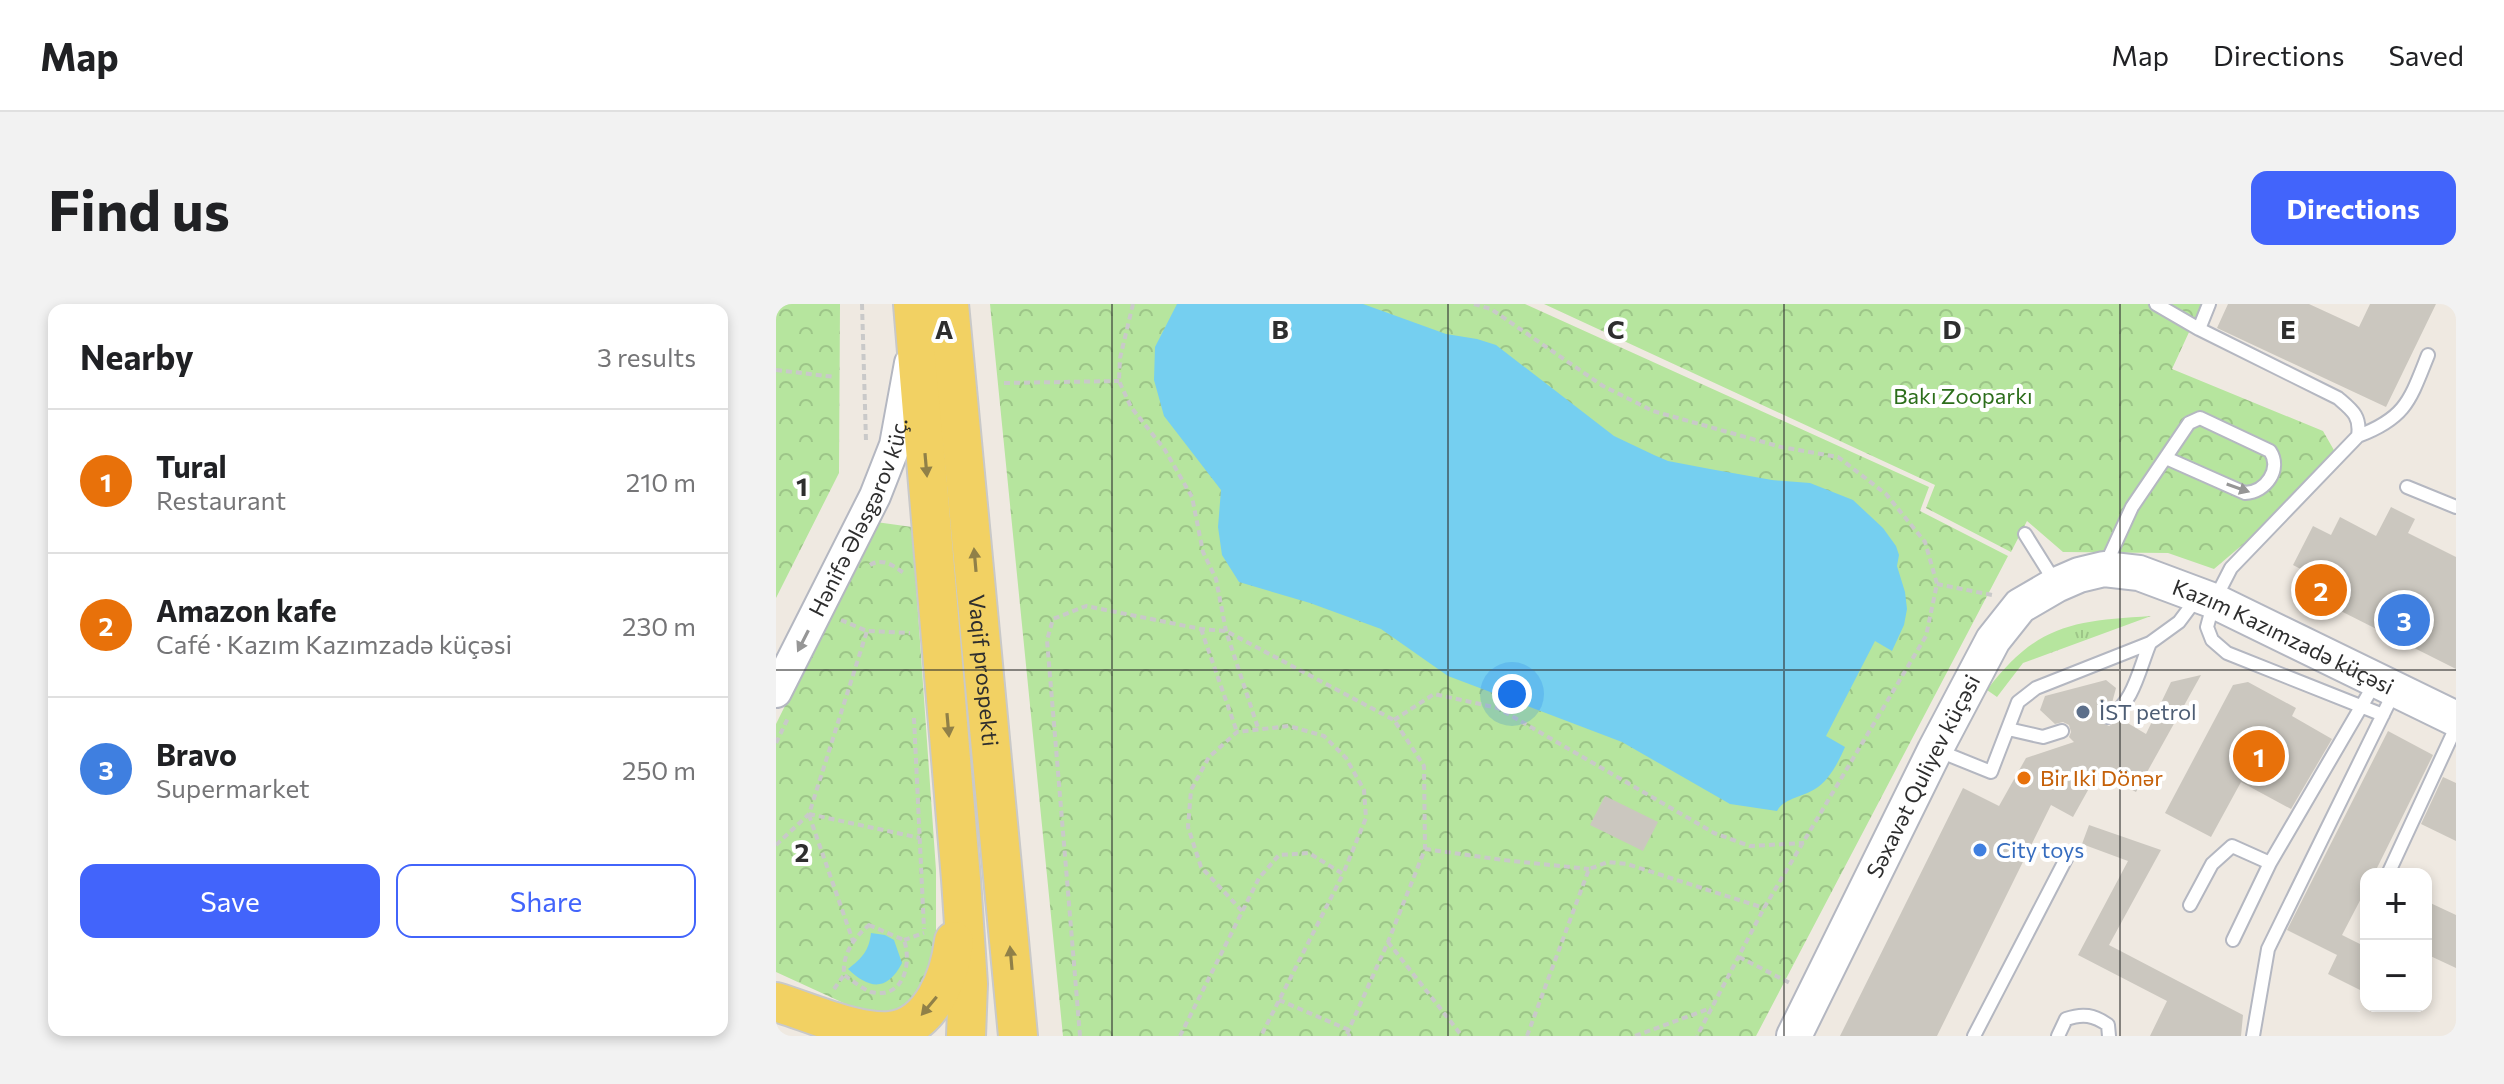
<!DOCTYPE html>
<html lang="en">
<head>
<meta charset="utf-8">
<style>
  body { margin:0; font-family:Commissioner,sans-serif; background:#f2f2f2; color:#202124 }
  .controls { position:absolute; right:24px; bottom:24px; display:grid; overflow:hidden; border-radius:16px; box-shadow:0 4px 12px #0003 }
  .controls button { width:72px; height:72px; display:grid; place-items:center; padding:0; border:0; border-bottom:2px solid #e0e0e0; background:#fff; color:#202124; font:40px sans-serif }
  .you { position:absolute; left:736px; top:390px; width:28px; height:28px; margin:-20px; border:6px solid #fff; border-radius:50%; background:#1a73e8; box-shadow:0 0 0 12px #1a73e833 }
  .badge { display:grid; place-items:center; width:52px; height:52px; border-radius:50%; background:#4264fb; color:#fff; font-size:26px; font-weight:700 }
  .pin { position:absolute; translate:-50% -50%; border:4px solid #fff; box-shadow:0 2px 8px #0006 }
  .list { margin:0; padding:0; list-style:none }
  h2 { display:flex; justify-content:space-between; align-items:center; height:104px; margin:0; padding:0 32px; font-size:34px }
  h2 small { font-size:26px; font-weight:400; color:#757577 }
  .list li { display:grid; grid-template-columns:52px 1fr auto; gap:24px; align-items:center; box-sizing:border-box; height:144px; padding:0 32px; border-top:2px solid #e0e0e0 }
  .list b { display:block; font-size:30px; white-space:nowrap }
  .list p { margin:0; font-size:26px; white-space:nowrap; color:#757577 }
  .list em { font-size:26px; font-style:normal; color:#757577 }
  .actions { display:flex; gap:16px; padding:24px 32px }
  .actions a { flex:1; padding:18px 0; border:2px solid #4264fb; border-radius:16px; text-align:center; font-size:28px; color:#4264fb }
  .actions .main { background:#4264fb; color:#fff }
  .map { position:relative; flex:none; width:1680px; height:732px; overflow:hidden; border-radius:16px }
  header { display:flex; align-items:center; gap:48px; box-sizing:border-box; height:112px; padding:0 40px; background:#fff; border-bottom:2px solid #e0e0e0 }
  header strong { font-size:38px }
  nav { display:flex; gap:44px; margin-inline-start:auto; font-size:28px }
  .intro { display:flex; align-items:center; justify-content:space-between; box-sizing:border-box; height:192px; padding:0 48px }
  h1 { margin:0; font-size:56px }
  .button { padding:20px 36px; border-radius:16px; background:#4264fb; color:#fff; font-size:28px; font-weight:700 }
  main { display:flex; gap:48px; padding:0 48px }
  aside { flex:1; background:#fff; border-radius:16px; box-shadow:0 4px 12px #0003 }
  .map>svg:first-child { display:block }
  .grass { fill:url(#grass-tufts) }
  .park { fill:url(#park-crowns) }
  .water { fill:#75cff0 }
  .building { fill:#cbc7bf }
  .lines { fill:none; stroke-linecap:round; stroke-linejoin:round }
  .service-casing { stroke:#b4b7c1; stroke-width:16 }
  .tertiary-casing { stroke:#b4b7c1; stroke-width:34 }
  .secondary-casing { stroke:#b4b7c1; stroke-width:38 }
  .primary-casing { stroke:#c9c9c9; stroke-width:42 }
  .path { stroke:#c9c9c9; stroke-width:4; stroke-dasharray:6 4; stroke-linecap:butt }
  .service { stroke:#fff; stroke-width:12 }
  .tertiary { stroke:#fff; stroke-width:30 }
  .secondary { stroke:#fff; stroke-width:34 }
  .primary { stroke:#f2d163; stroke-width:38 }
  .oneway { fill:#908048 }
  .oneway2 { fill:#969696 }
  .grid { fill:none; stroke:#2e2e2e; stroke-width:2; stroke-opacity:0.55 }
  .service-dot { fill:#5c6f8a; stroke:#fff; stroke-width:3 }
  .food-dot { fill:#e8710a; stroke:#fff; stroke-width:3 }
  .shop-dot { fill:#3f7fe0; stroke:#fff; stroke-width:3 }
  .labels { text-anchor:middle; stroke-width:8; stroke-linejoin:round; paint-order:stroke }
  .park-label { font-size:22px; fill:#2c6e1b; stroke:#fff }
  .street-label { font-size:22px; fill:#2e2e2e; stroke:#fff }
  .service-label { font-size:22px; fill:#4e5e75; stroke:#fff; text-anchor:start }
  .food-label { font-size:22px; fill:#c56008; stroke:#fff; text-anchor:start }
  .shop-label { font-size:22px; fill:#366cbe; stroke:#fff; text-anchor:start }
  .grid-label { font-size:26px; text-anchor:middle; font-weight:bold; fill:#2e2e2e; stroke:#fff; stroke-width:8; stroke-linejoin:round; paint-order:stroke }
</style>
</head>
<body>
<header>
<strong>Map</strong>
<nav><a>Map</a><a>Directions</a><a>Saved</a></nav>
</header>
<div class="intro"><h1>Find us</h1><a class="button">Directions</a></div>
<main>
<aside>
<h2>Nearby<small>3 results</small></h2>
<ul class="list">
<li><span class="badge" style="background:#e8710a">1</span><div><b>Tural</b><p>Restaurant</p></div><em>210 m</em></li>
<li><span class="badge" style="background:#e8710a">2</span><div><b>Amazon kafe</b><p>Café · Kazım Kazımzadə küçəsi</p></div><em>230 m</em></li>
<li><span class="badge" style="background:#3f7fe0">3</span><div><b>Bravo</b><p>Supermarket</p></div><em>250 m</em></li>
</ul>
<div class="actions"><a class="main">Save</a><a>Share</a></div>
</aside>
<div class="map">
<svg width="1680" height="732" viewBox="0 0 1680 732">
  <defs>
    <pattern id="grass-tufts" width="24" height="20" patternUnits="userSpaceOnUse" patternTransform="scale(2)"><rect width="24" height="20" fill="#b6e59e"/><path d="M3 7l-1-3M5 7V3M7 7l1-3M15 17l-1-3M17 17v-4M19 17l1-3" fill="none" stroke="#9dc588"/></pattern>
    <pattern id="park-crowns" width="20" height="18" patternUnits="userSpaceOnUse" patternTransform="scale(2)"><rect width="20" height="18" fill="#b6e59e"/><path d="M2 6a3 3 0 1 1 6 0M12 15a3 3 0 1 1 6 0" fill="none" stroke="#9dc588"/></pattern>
  </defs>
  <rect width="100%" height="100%" fill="#efe9e1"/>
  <path class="grass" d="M1375,312l-128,47 -26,34 -10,-7c50,-66 86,-69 164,-74z"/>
  <path class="park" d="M0,0h64l-1,169 -63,125z
    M214,0h535l404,183 -9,24 88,45 -252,480h-693z
    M768,0h658l-30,65 151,62 12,21 -20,31 -101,86 -46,-16 -105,-1 -36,-31 -16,31 -85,-44 9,-23z
    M100,218l36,5 24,343v109l-19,28 -43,10 -98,-45v-248z"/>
  <path class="water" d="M401,0h186l83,30 31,5 19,6 118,91 40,19 14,6 42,8 62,11 38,3 43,17 30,28 13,18 3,9 -2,11 8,26 2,17 -3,16 -12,26 -17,-10 -49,95 19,11c-6,14 -16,34 -30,42 -12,8 -31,9 -38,22l-47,-7 -108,-62 -174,-66 -67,-47 -71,-26 -71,-21 -17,-27 -4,-28 3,-37 -57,-74 -10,-36 1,-33z
    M95,629l14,2 9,5 8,23c-15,29 -33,26 -54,6 14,-11 21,-18 23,-36z"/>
  <path class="building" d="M1452,0h81l50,23 11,-23h66l-50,103 -169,-79z
    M1615,203l24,12 -7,14 48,24v112l-155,-78 9,-17 -17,-9 20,-39 18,9 9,-18 36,19z
    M1425,371l-65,117 -26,-14 -18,5 -19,34 -22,-12 -114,231h-97l123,-248 36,18 27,-48 48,-16 -5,-5 2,-5 -2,-7 -6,-3 -8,2 -15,-14 5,-14 61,-16 10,8 -4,15 -12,11 1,8 8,4 12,-7 25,15 25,-52z
    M1472,378l48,26 -4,8 40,23 -41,70 -50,-27 -30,55 -46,-24 68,-128z
    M1612,427l45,24 -59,119h-8v15l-24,46 24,12v46l-38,-19 9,-19 -50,-25z
    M1667,473l13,6v58l-35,-17z
    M829,492l53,26 -15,29 -53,-26z
    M1313,521l72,25 -52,95 134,70 -2,21h-91l17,-35 -89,-46 50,-94 -46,-17z
    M1650,597l30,14v53l-30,-14z"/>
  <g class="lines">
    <defs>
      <path id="service" d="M1380,0l43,25
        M1433,0l-10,25 139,69c14,12 23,18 20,38l-127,132 -17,33 -7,26 5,13 15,13 156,62
        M1582,132c48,-18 52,-36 70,-81
        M1631,183l49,20
        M1249,230l30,48
        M1329,262l27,-59 57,-84 11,-5 70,33c12,18 -4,41 -25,42l-79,-35
        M1332,413c25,-11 32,-51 42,-74
        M1232,425l35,8 19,-6
        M1163,447l52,21 27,-70 18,-14 114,-45 29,-21 18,-24
        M1612,570l68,-147
        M1414,601l22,-41 20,-18 38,17
        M1457,636l37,-77 105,-180
        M1198,732l95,-183
        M1282,732l8,-17c17,-6 28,-4 42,6l1,11
        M1477,732l15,-87 127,-259"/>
      <g id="tertiary">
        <path id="s1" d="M0,388l99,-196 20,-51 15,-82"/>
      </g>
      <g id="secondary">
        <path id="s2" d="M1018,732l141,-286 58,-110 27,-34 36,-21 23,-10 25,-6 35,4 75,28 242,118"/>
      </g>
      <g id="primary">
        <path d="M137,0l48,575 7,105 -2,52"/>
        <path id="s3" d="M173,0l69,732"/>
        <path d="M0,698c33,10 81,32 114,29 42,-4 60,-56 64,-90"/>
      </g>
    </defs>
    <use href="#service" class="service-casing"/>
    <use href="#tertiary" class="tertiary-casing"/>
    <use href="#secondary" class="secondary-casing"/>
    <use href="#primary" class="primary-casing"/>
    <path class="path" d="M86,0l4,137
      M357,0l-13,54 -1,23 12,26 34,43 27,47 11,55 13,27 10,52 32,97
      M698,0l17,5 112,77 50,25 128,36 57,10 48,37 39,48 12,42 -11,52 -162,272 -67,128
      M0,66l59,7
      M228,79l115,-2
      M94,261c13,-8 24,1 35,9
      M1161,280l55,11
      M65,316l26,11 43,2
      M425,325l36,103
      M138,414l10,211
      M618,416l40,-26 64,14 216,125 36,13 54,-3
      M0,439l13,-27
      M33,510l111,24
      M33,511l44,126
      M0,541l33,-31 58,-183
      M649,545l78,11 86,9
      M466,607l-41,-44 -13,-40 3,-37 18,-33 28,-25 52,-6 35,10 22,22 18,32 2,28 -23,56
      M93,621l35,15c8,23 0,60 -33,52 -9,-3 -19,-12 -27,-17 -2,-21 10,-37 25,-50z
      M128,636l20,-7
      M612,638l74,94
      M963,653l51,26
      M58,685l10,-14
      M503,696l70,30v6
      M304,732l-33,-396 6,-21 33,-13 115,23 25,2 168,89 30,46 1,83 -37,93 -42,94
      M404,732l79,-158 20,-23 30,-2 34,21 -82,162
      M751,732l62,-167 19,-7 19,2 137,44
      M859,732l76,-28"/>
    <use href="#service" class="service"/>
    <use href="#tertiary" class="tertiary"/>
    <use href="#secondary" class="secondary"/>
    <use href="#primary" class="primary"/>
  </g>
  <defs><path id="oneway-solid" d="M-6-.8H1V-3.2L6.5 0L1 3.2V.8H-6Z" transform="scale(2)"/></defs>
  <g class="oneway">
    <use href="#oneway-solid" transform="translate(150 161) rotate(85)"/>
    <use href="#oneway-solid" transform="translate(199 256) rotate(-95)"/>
    <use href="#oneway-solid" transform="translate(172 421) rotate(85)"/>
    <use href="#oneway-solid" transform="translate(235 654) rotate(-95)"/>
    <use href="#oneway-solid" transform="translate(153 702) rotate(130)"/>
  </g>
  <g class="oneway2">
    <use href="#oneway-solid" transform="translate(1462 184) rotate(19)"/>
    <use href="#oneway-solid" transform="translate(27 337) rotate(117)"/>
  </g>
  <path class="grid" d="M336,0v732M672,0v732M1008,0v732M1344,0v732M0,366h1680"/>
  <circle class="service-dot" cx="1307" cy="408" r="8"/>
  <circle class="food-dot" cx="1248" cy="474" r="8"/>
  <circle class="shop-dot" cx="1204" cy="546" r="8"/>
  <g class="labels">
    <g class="park-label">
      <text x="1187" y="100">Bakı Zooparkı</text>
    </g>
    <g class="street-label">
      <text dy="8" stroke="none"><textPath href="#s1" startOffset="194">Hənifə Ələsgərov küç.</textPath></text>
      <text dy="8" stroke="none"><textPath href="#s2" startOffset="772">Kazım Kazımzadə küçəsi</textPath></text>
      <text dy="8" stroke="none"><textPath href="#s3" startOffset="368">Vaqif prospekti</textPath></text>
      <text dy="8" stroke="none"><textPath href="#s2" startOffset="290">Səxavət Quliyev küçəsi</textPath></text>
    </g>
    <g class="service-label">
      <text x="1323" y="416">İST petrol</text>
    </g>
    <g class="food-label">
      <text x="1264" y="482">Bir Iki Dönər</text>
    </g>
    <g class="shop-label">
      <text x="1220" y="554">City toys</text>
    </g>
  </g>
  <g class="grid-label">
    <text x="168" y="35">A</text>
    <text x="504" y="35">B</text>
    <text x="840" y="35">C</text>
    <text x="1176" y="35">D</text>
    <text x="1512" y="35">E</text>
    <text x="26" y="192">1</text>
    <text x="26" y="558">2</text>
  </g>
</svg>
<div class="controls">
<button>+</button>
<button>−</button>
</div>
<div class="you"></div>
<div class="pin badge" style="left:1483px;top:452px;background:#e8710a">1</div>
<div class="pin badge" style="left:1545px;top:286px;background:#e8710a">2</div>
<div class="pin badge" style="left:1628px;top:316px;background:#3f7fe0">3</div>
</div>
</main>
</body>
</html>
